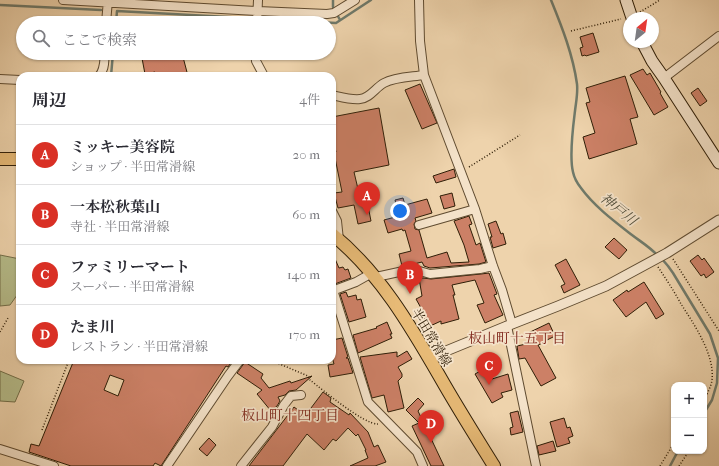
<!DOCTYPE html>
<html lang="ja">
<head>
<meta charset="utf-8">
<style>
  body { margin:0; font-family:"IM FELL French Canon","Noto Serif JP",serif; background:#f2f2f3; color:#2b2b33 }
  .controls { position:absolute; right:12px; bottom:12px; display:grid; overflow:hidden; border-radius:8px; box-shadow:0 1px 3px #0004 }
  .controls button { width:36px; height:36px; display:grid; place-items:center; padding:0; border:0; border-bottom:1px solid #e1e1e2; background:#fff; color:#2b2b33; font:20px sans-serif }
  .compass { position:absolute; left:623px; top:12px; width:36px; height:36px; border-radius:50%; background:#fff; box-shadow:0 1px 3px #0004; rotate:29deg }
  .you { position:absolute; left:400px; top:211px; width:14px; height:14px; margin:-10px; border:3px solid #fff; border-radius:50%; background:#1a73e8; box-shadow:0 0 0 6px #1a73e833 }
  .badge { display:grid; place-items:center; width:26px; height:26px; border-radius:50%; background:#d93025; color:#fff; font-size:13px; font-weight:700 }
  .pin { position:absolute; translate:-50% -33px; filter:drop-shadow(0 1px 2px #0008) }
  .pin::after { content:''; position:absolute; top:21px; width:14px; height:12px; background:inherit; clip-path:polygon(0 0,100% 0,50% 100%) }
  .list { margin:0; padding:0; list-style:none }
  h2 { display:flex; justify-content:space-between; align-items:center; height:52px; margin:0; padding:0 16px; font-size:17px }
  h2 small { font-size:13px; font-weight:400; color:#7c7c81 }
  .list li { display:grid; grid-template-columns:26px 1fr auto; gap:12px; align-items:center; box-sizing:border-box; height:60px; padding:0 16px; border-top:1px solid #e1e1e2 }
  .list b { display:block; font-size:15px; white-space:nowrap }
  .list p { margin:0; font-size:13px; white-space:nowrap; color:#7c7c81 }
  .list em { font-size:13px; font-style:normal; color:#7c7c81 }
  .icon { flex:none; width:22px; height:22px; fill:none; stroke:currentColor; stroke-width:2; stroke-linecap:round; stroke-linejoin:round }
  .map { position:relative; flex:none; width:719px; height:466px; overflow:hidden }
  .search { position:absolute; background:#fff; box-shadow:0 1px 3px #0004; left:16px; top:16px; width:320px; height:44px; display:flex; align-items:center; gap:10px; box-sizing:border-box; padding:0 14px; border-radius:22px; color:#7c7c81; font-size:15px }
  .panel { position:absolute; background:#fff; box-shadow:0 1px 3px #0004; left:16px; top:72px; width:320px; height:292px; border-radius:12px }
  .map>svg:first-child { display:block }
  .green { fill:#b6bd8b; stroke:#726e49 }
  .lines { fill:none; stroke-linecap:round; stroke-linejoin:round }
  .stream { stroke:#6f7a6b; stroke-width:2.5 }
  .building { fill:#cc8066; stroke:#2f1e07; fill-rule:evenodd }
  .minor-casing { stroke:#5f4b30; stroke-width:10 }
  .tertiary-casing { stroke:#5f4b30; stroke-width:11 }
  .secondary-casing { stroke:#2f1e07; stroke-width:13 }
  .primary-casing { stroke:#2f1e07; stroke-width:14 }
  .path { stroke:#2f1e07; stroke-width:1.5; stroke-dasharray:1 2; stroke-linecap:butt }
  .minor { stroke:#f4e2c9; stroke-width:8 }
  .tertiary { stroke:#f4e2c9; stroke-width:9 }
  .secondary { stroke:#f4e2c9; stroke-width:11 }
  .primary { stroke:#e7ba76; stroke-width:12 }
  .labels { text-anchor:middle; stroke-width:3.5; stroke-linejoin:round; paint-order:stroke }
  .street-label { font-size:13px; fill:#2f1e07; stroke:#f4e2c9 }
  .water-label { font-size:14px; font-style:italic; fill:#4f4c39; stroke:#f4e2c9 }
  .neighbourhood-label { font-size:14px; fill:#7a1f14; stroke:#f4e2c9 }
</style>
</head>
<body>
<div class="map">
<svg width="719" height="466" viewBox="0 0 719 466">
  <rect width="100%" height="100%" fill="#eed3ac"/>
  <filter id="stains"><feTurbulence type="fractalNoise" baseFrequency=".005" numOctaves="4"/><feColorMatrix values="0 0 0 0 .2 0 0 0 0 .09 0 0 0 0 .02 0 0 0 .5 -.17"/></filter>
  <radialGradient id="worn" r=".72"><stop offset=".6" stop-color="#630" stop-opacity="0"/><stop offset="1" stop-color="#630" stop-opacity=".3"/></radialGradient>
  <path class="green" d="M0,255l20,4v32l-10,14 -10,1z
    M0,371l24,10 -9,21 -15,-1z"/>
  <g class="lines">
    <path class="stream" d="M333,0v7l7,13
      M551,0c11,27 22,55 26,84 1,9 -1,18 -2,27 -2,16 -6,45 -2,61 1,5 4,11 8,16 13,18 33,33 51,47 9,7 18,12 26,21
      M0,5l101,5
      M116,23l1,-12 219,12 35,-23
      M111,76l2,-23
      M662,259l6,7 5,7 37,61 8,24 -1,25 -5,17 -8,13
      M670,466l8,-15"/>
  </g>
  <path class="building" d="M593,33l6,19 -13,4 -1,-1 -3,1 -2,-8 3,-1 -3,-10z
    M141,53h39v4h3l5,19h-33v-4l-10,2z
    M643,69l4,6 3,-2 11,19 -1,1 8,14 -14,8 -24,-40z
    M625,76l13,41 -8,2 7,25 -48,15 -6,-22 12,-4 -9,-30 4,-1 -4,-14z
    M420,84l17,39 -15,6 -17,-39z
    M698,88l9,13 -7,5 -9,-13z
    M379,108l10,57 -35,7 4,17 4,-1 4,18h2l3,15 -13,3 -4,-19 -16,3 -4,-15 8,-1 -8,-39 2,-1 -4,-15v-20z
    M454,169l2,8 -20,6 -3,-7z
    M452,193l3,13 -11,3 -4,-13z
    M403,198l2,7 22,-6 5,14 -17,5 1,3 -2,3 1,5 4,1 8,28 20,-6 4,11 18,-1 -5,-17 -10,-24 15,-5 3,8 -3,1 7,20 4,-2 6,19 -7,2 -49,4 -6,-2 -2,-4 -8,2 -12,2 -3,-12 12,-3 -6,-21 -2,1 -1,-2 -14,4 -4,-13 15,-4 -4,-16z
    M496,221l5,13 2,-1 3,11 -13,4 -3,-11h2l-4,-13z
    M614,238l13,12 -8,9 -14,-12z
    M332,252l7,16 4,-1 2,3 3,-1 3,9 -19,7z
    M698,255l4,5 2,-2 10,14 -8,6 -2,-4 -3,2 -11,-15z
    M566,259l14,26 -16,8 -3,-7 4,-2 -10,-19z
    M489,273l8,21 -3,1 9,20 -18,8 -8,-18 7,-2 -9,-23 -23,5 3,10h-2l6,24 -18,5v-3l-13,6 -4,-9 2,-1 -10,-18 6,-3 -3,-18h4l8,1 50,-5z
    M644,282l20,32 -8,5 -10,-17 -20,15 -13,-17 14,-10 1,2z
    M346,292l2,5 8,-2 1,5 4,-1 5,18 -17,5 -9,-28z
    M387,322l5,12h-2l2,4 -34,15 -5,-18 24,-7 -1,-1z
    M549,323l6,13 -12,6v1l-5,2 18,33 -15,8 -16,-28 -6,1 -2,-13 14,-3 -5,-9z
    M342,338l6,19 -2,1h2l5,15 -23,4 -2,-12 6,-1 -2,-7v-17z
    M407,351l5,8 -14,8 4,7v3l-4,4 6,27 -16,4 -4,-17 -12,3 -12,-41 37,-5v5z
    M74,360h159l-5,7 -2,-1 -65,100 -6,-3 -2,3h-82l-42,-14 2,-8 8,2zM110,375l14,5 -6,16 -14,-6z
    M245,362l18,12 -2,4 8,10 21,-7 1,2 21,-7 -16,14 -7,1 -4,4 -7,2 2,4 -3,5 -6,5 -14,-17 5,-4 -25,-17z
    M486,368l6,11 16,-5 4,16 -11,3 2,4 -11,6 -17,-29z
    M323,392l8,6 -1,4 19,13 1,-2 18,19 6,15 4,-2 8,17 -11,4h-25l18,-8 -3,-8h1l-8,-16 -2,2 -8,-8 -12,13 -3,-2 -9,11 -17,-16 -24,32h-34l45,-59 16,12 -2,-7z
    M418,398l6,6 -6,7 26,55h-13l-19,-40 7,-3 -13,-13z
    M518,411l5,21 -12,3 -1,-7 3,-1 -3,-14z
    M564,418l3,10 3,-1 3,9 -5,2 2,5 -13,4 -7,-25z
    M209,438l7,7 -9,11 -8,-7z
    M553,441l3,10 -17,4 -2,-9z"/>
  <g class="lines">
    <defs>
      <path id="minor" d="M63,0l195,11 69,3 7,-1 21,-13
        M419,0l1,41 4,34 51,134 18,57 9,24 10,34
        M106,23l2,-23
        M257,23l1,-23
        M255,53l1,8 8,15
        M99,76c6,-6 5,-15 6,-23
        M664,78l55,-42
        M0,79l20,1
        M332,95c9,2 19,5 28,4 10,-1 15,-11 24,-16 11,-6 27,-6 40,-8
        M332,211l5,10 2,19
        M419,225l56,-16
        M376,277l32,-7h8l14,4 50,-5 13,-3
        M333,290l35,112 49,50 6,14
        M332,291l24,-9 16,-9
        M507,326l29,140
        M0,449l54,17
        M167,466l61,-90 12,-16
        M241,466l31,-39 12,-22 7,-9 10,-1"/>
      <path id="tertiary" d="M429,358l78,-32 51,-20 48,-20 61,-33 52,-33"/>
      <path id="secondary" d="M626,0l6,18
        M642,42l10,19 12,17 55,85"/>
      <path id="primary" d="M0,159h20
        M332,234c47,38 78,91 108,143 17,30 36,60 54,89"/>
    </defs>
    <use href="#minor" class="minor-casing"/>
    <use href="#tertiary" class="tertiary-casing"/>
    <use href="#secondary" class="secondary-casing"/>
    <use href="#primary" class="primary-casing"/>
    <path class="path" d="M640,12l20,-12
      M571,31l50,-12
      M469,167l51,-32
      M673,259l46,72
      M658,267c8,12 16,24 23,37 13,20 34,51 31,76 -1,7 -5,14 -8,20
      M0,332l8,-14
      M258,360l17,2 33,14 2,4c13,10 53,44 68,44
      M42,430l27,-70
      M660,466l14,-23
      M679,466l10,-15"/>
    <use href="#minor" class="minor"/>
    <use href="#tertiary" class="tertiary"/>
    <use href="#secondary" class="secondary"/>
    <use href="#primary" class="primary"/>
  </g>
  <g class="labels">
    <g class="street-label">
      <text transform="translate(432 337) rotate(59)" y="5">半田常滑線</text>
    </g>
    <g class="water-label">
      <text transform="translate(619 209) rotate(39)" y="5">神戸川</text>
    </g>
    <g class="neighbourhood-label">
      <text x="517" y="343">板山町十五丁目</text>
      <text x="290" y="420">板山町十四丁目</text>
    </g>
  </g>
  <rect width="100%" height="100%" filter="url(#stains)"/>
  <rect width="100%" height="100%" fill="url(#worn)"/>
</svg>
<div class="controls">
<button>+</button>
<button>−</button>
</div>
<svg class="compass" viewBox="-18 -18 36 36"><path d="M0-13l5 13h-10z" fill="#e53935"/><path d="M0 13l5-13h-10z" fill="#7c7c81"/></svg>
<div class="you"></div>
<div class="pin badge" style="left:367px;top:215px">A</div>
<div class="pin badge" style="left:410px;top:294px">B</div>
<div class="pin badge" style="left:489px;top:385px">C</div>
<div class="pin badge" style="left:431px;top:443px">D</div>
<div class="search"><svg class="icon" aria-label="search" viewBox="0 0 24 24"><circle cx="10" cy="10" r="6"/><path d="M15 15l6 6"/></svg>ここで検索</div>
<section class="panel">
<h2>周辺<small>4件</small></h2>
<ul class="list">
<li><span class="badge">A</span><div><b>ミッキー美容院</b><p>ショップ · 半田常滑線</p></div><em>20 m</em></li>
<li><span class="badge">B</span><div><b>一本松秋葉山</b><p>寺社 · 半田常滑線</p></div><em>60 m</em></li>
<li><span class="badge">C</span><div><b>ファミリーマート</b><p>スーパー · 半田常滑線</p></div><em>140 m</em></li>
<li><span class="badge">D</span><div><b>たま川</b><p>レストラン · 半田常滑線</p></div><em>170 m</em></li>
</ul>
</section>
</div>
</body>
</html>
